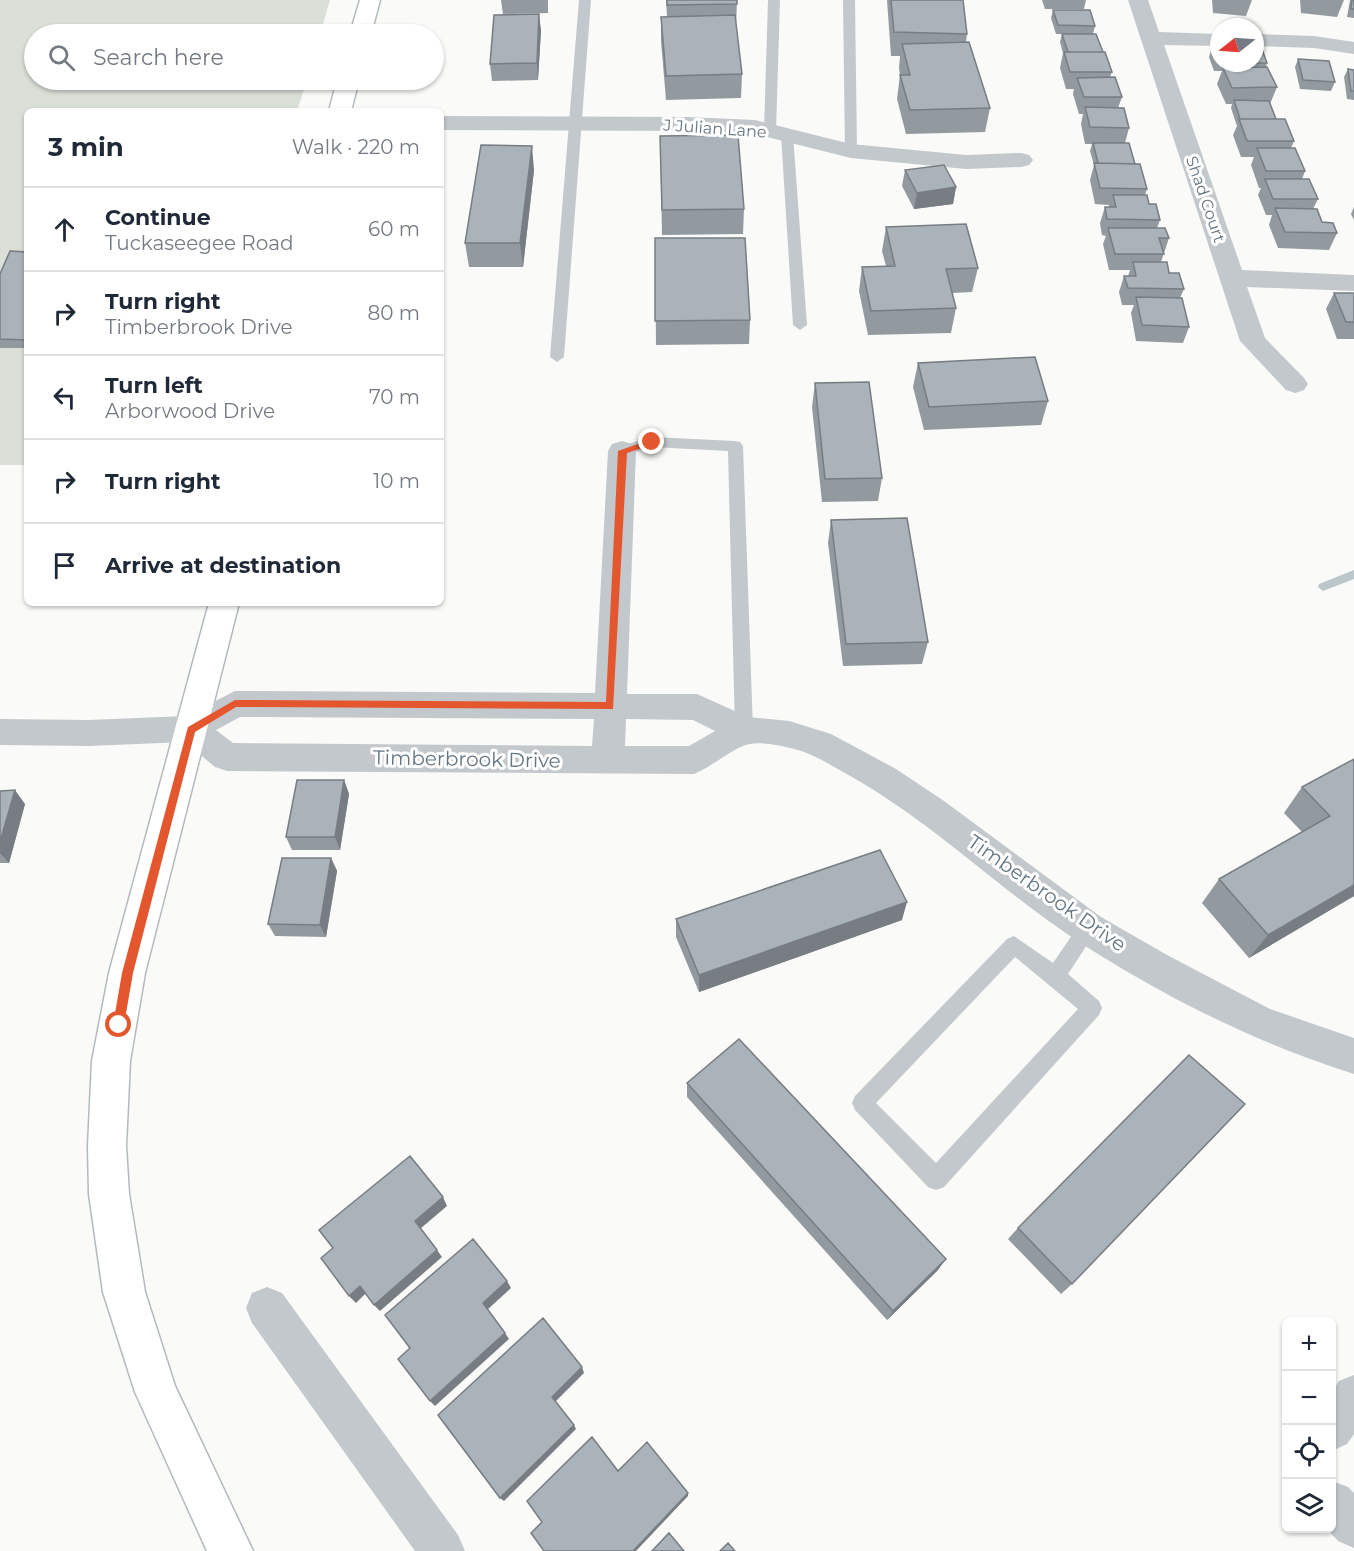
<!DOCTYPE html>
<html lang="en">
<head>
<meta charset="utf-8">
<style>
  body { margin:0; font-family:Montserrat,sans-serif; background:#f2f2f3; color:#1f2937 }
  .controls { position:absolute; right:18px; bottom:18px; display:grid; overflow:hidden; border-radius:9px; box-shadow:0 2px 4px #0004 }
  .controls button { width:54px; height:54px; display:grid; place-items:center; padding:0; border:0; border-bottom:2px solid #e0e1e3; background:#fff; color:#1f2937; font:30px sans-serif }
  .compass { position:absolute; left:1210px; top:18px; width:54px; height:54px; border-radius:50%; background:#fff; box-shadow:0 2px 4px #0004; rotate:253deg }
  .stop { position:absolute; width:18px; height:18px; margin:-14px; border:4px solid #e4572e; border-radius:50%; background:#fff }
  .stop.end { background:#e4572e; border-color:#fff; box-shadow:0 2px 6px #0008 }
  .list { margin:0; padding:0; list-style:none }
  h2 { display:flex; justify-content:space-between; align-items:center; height:78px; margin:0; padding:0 24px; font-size:26px }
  h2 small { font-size:20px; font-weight:400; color:#747a83 }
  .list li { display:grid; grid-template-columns:39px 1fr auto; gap:18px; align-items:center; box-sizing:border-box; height:84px; padding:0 24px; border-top:2px solid #e0e1e3 }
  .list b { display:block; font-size:22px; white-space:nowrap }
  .list p { margin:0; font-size:20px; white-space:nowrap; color:#747a83 }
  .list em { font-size:20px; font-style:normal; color:#747a83 }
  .icon { flex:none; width:33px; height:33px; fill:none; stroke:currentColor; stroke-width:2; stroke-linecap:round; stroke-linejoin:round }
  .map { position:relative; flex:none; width:1354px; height:1551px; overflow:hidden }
  .search { position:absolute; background:#fff; box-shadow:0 2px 4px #0004; left:24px; top:24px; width:420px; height:66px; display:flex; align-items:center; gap:15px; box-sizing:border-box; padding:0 21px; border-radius:33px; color:#747a83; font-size:22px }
  .panel { position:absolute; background:#fff; box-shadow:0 2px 4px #0004; left:24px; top:108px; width:420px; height:498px; border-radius:9px }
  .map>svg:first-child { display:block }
  .green { fill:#dadfd7 }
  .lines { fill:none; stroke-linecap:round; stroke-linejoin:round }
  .stream { fill:#bbc7cb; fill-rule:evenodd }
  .secondary-casing { stroke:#b3babf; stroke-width:3 }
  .lane { fill:#c3c8cc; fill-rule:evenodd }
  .street { fill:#c3c8cc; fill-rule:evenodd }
  .secondary { fill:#fff; fill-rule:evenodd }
  .wall { fill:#929a9f }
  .shaded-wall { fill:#777d82 }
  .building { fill:#aab3b9; stroke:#777d82; stroke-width:1.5 }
  .route { fill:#e4572e }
  .labels { text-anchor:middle; stroke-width:6; stroke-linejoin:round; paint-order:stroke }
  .far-street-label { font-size:16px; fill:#657683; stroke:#fff }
  .street-label { font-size:20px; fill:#657683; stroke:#fff }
</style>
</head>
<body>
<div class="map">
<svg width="1354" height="1551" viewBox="0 0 1354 1551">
  <rect width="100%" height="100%" fill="#fafaf8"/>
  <path class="green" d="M0,0h330l-10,34h-286v46h273l-10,31h-270v354h-27z"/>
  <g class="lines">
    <path class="stream" d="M1354,570v9l-31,12 -5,-4 1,-3z"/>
    <defs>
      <path id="secondary" d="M360,0h20l-9,34h-21z
        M337,80h22l-8,31h-22z
        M209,603h30l-94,370 -15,88 -4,85 3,48 16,98 30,94 78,165h-46l-72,-159 -32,-100 -14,-98 -1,-48 4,-85 17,-88z"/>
    </defs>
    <use href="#secondary" class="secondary-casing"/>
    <path class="lane" d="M579,0h12l-27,357 -7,5 -7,-5z
      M768,0h12l-4,131 -6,4 -6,-4z
      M843,0h12l2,151 -6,4 -6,-4z
      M787,131l6,4 14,190 -7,5 -7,-5 -12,-190z
      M652,437l83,4 5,1 3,4 10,284 -3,5 -6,2 -6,-2 -3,-5 -7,-279 -76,-4 -30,9 -5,-1 -3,-4 3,-4z
      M1088,919l7,3 3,6 -30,46 31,27 3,7 -3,7 -155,172 -8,3 -8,-3 -73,-77 -3,-7 3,-7 152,-157 7,-3 39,27 28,-41zM1015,957l63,52 -142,154 -60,-60z"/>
    <path class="street" d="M1128,0h20l11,32 60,2v12l-55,-1 78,225 112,5v16l-107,-4 18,51 39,40 4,6 -4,6 -9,3 -9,-3 -46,-49z
      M1255,34l59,2 40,6v12l-40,-6 -59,-2z
      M441,116l246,1 68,3 96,24 115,11 55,-2 8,2 4,5 -4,5 -8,2 -55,2 -115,-11 -96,-24 -68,-3 -246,-1z
      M622,441l10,3 4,7 -9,243h70l51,23 41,4 42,13 65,35 48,32 157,116 66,38 103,54 84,29v36c-98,-31 -192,-78 -278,-134 -77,-51 -143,-117 -224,-163 -20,-11 -39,-24 -62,-29 -11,-3 -29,-6 -40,-4 -13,1 -40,24 -56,30l-467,-3 -12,-4 -30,-25 -96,4 -89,-1v-26l89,1 97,-4 49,-25 360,2 13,-242 4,-7zM240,717l354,2 -2,27 -359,-3 -17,-13zM626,719l67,1 22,11 -26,15h-64z
      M267,1287l15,6 176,242 7,16h-50l-163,-228 -6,-15 6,-15z
      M1354,1375v59l-7,10 -15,7v-59l7,-11z
      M1332,1481l16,6 6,6v55l-16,-7 -12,-13h6z"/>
    <use href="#secondary" class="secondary"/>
  </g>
  <path class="wall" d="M501,0h47v13l-45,1z
    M666,0h71l-1,28 6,46 -1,24 -75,2 -5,-59v-24h6z
    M887,0h76l4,34 -1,8 24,66 -5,24 -79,2 -9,-35 3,-24 -1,-7 1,-12h-9z
    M1042,0h44l-2,9h-39z
    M1212,0h40l-6,16 -33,-3z
    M1300,0h44l-7,17 -36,-4z
    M1350,0h4v18l-7,-1z
    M1053,10l42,16 -2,8 10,18 9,20 -2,5 12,20 -4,11 11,20 -4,15 22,46 -2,6 4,9 11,16 -3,8 12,10 -8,24 23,27 -4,9 9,29 -6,16 -47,-2 -5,-28 3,-8h-12l-3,-13 5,-16h4l2,-6h-21l-6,-26 3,-8 -4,-1 -2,-12 5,-16h4v-2l-14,-1 -5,-24 4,-15 -4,-14 2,-7h-7l-4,-20 2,-10h-4l-6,-20 1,-5h-8l-6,-21 3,-15 -3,-11 2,-8h21h-27l-5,-16z
    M541,30l-3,50 -46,1 -2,-17z
    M1214,40h5v23h48l-1,4 11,20 -7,17 6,15 18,22 -3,7 14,23 -3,8 16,20 -5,10 9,13 15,11 -8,17 -51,-2 -9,-23 3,-10h-6l-8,-20 3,-7h-2l-8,-23 3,-8h-13l-8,-22 4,-9 -6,-18 1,-4h-6l-9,-20 5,-13h-8l-5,-14z
    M1298,59l37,23 -4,9 -31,-2 -5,-22z
    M1348,69l6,1v30l-7,-1 -3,-22z
    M660,136l84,73 -1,25 -81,1z
    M534,170l-11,97h-54l-4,-24z
    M905,170l51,17 -3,17 -39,5 -12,-23z
    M1354,207v13l-3,-6z
    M886,227l92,41 -6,24 -20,1 4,15 -5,25 -83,2 -9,-44 3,-24 24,-1 -4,-15z
    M655,238l95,82 -1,24 -93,1z
    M27,252v96h-27v-74z
    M1334,293h20v46h-17l-11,-30z
    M918,363l130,38 -7,24 -117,5 -11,-43z
    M815,383l67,95 -4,23 -56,1 -10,-95z
    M831,520l97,122 -6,22 -79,2 -15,-123z
    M1354,759v137l-105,62 -47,-55 17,-24 83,-47 -18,-19 18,-26z
    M344,780l5,14 -9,56h-48l-6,-13z
    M0,791l25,13 -16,59h-9z
    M331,858l6,13 -11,66 -51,-1 -7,-12z
    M676,919l226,1 -203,72 -23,-55z
    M687,1083l251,187 -51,50 -200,-223z
    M1018,1228l54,56 -11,10 -53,-55z"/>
  <path class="shaded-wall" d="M539,14l2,16 -3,50 -1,-17z
    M532,146l2,24 -11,97 -3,-24z
    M956,187l-3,17 -39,5 3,-16z
    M344,780l5,14 -9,56 -5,-13z
    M15,790l10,14 -16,59 -9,-10v-11z
    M331,858l6,13 -11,66 -6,-12z
    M1354,885v11l-105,62 19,-23z
    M907,902l-5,18 -203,72v-17z
    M443,1197l4,9 -27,23 -5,-8z
    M437,1250l5,7 -62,54 -6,-6z
    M946,1259l-8,11 -51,50 6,-9z
    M507,1281l4,7 -24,22 -4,-7z
    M360,1286l6,7 -10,10 -7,-7z
    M505,1333l4,6 -74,67 -5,-5z
    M582,1367l2,6 -29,29 -3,-5z
    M574,1425l2,4 -72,72 -4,-3z
    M688,1493v3l-52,55h-3z"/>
  <path class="building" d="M667,0h70v4l-70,1z
    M891,0h72l4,34 -73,-2z
    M1352,0h2v9h-3z
    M1053,10h37l5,16 -37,-1z
    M539,14l-2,49 -47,1 4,-49z
    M735,15l7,59 -76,2 -5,-59z
    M1062,34h34l7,18h-35z
    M1214,40h5v13z
    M1255,41h4l8,22h-12z
    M969,42l21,66 -80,2 -10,-35h10l-8,-31z
    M1064,52h41l7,20h-42z
    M1298,59l31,2 6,21 -32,-2z
    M1267,67l10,20 -45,1 -9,-20z
    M1348,69l6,1v21h-3z
    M1115,77l7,20h-38l-7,-19z
    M1234,100l35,1 7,18h-36z
    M1085,107l39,1 5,20 -39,-1z
    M1239,119h46l9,22h-47z
    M738,135l6,74 -82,1 -2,-74z
    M1093,143h36l6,21 -37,-1z
    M481,145l51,1 -12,97h-55z
    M1257,148h38l10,23h-39z
    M1094,163l46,1 7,25 -47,-1z
    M944,165l12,22 -39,6 -12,-23z
    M1265,179h44l9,20h-45z
    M1113,195h34l2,9h7l4,16 -53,-1 -2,-12h11z
    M1275,208l42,1 5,13 11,1 4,10 -52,-1z
    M966,224l12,44 -32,1 10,39 -85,3 -9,-44 33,-1 -9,-39z
    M1108,228h57l4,10h-10l5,16h-49z
    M655,238h90l5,82 -95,1z
    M10,251l17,1v88l-27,-1v-65z
    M1133,262h34l2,11h10l5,16 -56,-1 -4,-12h12z
    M1334,293h20v29h-8z
    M1136,297l46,1 7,29 -47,-2z
    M1035,357l13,44 -119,6 -11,-44z
    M869,382l13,96 -57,1 -10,-96z
    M907,518l21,124 -82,2 -15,-124z
    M1354,759v126l-86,50 -49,-56 111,-63 -28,-29z
    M297,780h47l-9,57h-49z
    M15,790l-15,52v-51z
    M880,850l27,52 -208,73 -23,-56z
    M282,858h49l-11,67 -52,-1z
    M739,1039l207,220 -53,52 -206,-228z
    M1189,1055l56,49 -173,180 -54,-56z
    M410,1156l33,41 -28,24 22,29 -63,55 -14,-19 -11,10 -28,-38 12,-10 -14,-18z
    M473,1239l34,42 -24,22 22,30 -75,68 -32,-42 12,-11 -25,-33z
    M543,1318l39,49 -30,30 22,28 -74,73 -62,-83z
    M592,1437l26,34 29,-29 41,51 -55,58h-89l-13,-18 11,-11 -15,-21z
    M669,1533l15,18h-32z
    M728,1543l7,8h-15z"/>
  <path class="route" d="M652,439l4,3 -2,2 -27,9 -14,256 -377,-2 -41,25 -62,241 -9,52 -1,3h-8l-2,-3 9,-52 66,-246 47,-27 371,2 12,-251z"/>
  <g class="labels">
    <g class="far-street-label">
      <text transform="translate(715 128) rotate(4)" y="6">J Julian Lane</text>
      <text transform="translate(1206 199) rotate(71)" y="6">Shad Court</text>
    </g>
    <g class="street-label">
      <text transform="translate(467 759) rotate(1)" y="7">Timberbrook Drive</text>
      <text transform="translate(1047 893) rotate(35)" y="7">Timberbrook Drive</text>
    </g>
  </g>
</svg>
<div class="controls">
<button>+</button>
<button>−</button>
<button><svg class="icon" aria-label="locate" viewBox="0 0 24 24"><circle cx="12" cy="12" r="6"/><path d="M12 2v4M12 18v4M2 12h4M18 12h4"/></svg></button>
<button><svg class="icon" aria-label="layers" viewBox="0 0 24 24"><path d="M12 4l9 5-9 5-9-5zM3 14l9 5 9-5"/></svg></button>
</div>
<svg class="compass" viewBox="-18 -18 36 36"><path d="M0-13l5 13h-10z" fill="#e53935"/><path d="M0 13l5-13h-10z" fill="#747a83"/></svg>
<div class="stop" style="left:119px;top:1025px"></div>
<div class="stop end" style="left:652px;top:442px"></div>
<div class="search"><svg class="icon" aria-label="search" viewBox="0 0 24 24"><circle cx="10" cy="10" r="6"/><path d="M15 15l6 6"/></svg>Search here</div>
<section class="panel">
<h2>3 min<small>Walk · 220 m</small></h2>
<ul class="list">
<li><svg class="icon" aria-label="ahead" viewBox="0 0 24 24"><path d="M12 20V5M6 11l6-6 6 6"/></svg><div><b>Continue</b><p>Tuckaseegee Road</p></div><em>60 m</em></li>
<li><svg class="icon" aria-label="right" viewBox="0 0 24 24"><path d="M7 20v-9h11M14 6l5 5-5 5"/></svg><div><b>Turn right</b><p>Timberbrook Drive</p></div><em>80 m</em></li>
<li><svg class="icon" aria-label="left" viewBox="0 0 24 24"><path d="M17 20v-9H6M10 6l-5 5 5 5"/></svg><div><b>Turn left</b><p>Arborwood Drive</p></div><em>70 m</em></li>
<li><svg class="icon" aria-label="right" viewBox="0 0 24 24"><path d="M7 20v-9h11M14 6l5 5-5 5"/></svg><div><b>Turn right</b></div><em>10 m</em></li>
<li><svg class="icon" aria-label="arrive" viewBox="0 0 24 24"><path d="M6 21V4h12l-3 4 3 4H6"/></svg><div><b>Arrive at destination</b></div></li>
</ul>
</section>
</div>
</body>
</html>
